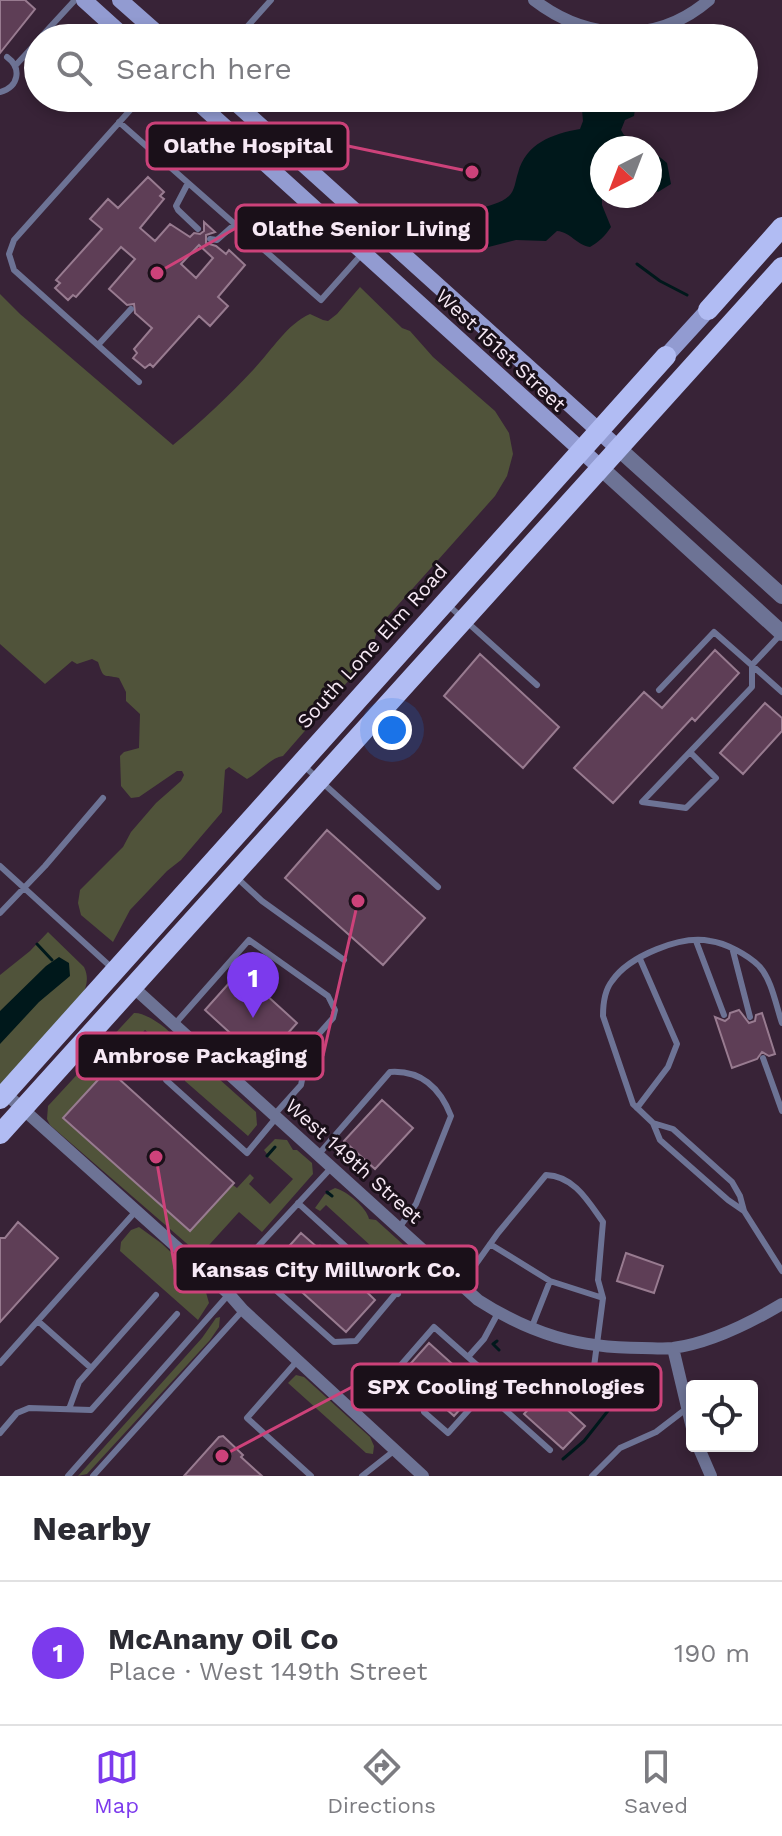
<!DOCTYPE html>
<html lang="en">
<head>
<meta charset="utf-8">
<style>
  body { margin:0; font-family:"Work Sans",sans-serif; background:#f2f2f3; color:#2b2b33 }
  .controls { position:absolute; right:24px; bottom:24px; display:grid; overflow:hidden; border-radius:8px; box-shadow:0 4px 12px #0003 }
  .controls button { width:72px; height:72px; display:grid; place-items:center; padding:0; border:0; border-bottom:2px solid #e1e1e2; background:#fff; color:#2b2b33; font:40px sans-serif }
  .compass { position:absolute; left:590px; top:136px; width:72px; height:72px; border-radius:50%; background:#fff; box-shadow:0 4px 12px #0003; rotate:222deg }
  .you { position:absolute; left:392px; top:730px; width:28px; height:28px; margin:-20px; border:6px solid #fff; border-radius:50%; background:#1a73e8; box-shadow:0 0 0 12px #1a73e833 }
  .badge { display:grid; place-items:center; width:52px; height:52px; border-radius:50%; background:#7c3aed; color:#fff; font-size:26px; font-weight:700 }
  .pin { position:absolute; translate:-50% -66px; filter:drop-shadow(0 2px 4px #0008) }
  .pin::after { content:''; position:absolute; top:42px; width:28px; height:24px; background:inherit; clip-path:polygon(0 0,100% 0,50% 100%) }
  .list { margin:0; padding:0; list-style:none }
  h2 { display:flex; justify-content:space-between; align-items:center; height:104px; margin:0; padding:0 32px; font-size:34px }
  h2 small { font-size:26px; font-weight:400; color:#7c7c81 }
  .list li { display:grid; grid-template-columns:52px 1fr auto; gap:24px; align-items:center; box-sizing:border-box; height:144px; padding:0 32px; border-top:2px solid #e1e1e2 }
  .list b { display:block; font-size:30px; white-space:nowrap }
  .list p { margin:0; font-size:26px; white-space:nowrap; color:#7c7c81 }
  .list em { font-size:26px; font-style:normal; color:#7c7c81 }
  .icon { flex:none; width:44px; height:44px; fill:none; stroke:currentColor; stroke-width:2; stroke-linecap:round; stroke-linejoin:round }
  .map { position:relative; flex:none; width:782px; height:1476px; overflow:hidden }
  .search { position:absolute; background:#fff; box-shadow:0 4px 12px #0003; left:24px; right:24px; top:24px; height:88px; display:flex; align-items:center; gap:20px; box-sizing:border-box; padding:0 28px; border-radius:44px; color:#7c7c81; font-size:30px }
  .sheet { height:248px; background:#fff }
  nav { display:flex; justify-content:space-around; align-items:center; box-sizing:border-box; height:112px; border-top:2px solid #e1e1e2; background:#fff; font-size:22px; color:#7c7c81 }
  nav a { display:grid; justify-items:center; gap:4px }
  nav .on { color:#7c3aed }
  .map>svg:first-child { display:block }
  .green { fill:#50533a }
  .water { fill:#00181b }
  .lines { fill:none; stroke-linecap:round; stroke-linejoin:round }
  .stream { stroke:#00181b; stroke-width:3 }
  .building { fill:#5e3e56; stroke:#987b90; stroke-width:2; fill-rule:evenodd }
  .service { stroke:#6d7395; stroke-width:6 }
  .minor { stroke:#6d7395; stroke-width:12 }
  .tertiary { stroke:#6d7395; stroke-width:16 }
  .secondary { stroke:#929bd1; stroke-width:16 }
  .primary { stroke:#b1bcf3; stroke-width:20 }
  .labels { text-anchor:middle; stroke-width:6; stroke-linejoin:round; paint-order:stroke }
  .street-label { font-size:20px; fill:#f7e9f5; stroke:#1a1019 }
  .leader { fill:none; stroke:#cd427a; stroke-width:3 }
  .callout-dot { fill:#cd427a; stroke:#1a1019; stroke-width:3 }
  .callout { fill:#1a1019; stroke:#cd427a; stroke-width:3 }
  .callout-label { font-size:22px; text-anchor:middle; font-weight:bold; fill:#f7e9f5 }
</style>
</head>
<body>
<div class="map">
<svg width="782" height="1476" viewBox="0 0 782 1476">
  <rect width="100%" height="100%" fill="#382337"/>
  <path class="green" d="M360,287l42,41 8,3 23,26 62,54 14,22 4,21 -6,22 -12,20 -113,127 -5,8 -7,25 -87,100c-13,2 -23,16 -36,23l-18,-12 -4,3 -3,42 -41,48 -14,11 -37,39 -17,32 -32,-27 -3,-12 2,-13 43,-43 8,-15 25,-29 25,-22 3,-6 -2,-4h-5l-38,26 -8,1 -10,-12 -1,-30 4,-4 15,-4 1,-34 -14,-13v-9l-7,-14c-16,-4 -15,2 -21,-16l-6,-3 -15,5 -5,-3 -27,23 -45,-40v-350l20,20 153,131c28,-23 56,-49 81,-76 18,-19 33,-45 56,-55l13,6 5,1 9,-7z
    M48,932l36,35c5,10 3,19 -2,29l-82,91v-112l30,-24z
    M134,1013c13,-1 44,21 45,34 0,8 -6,12 -10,17l-4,-1 -1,-4 6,-7 -25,-22 -81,89 126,112 43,-46 4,3 13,-14 4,4 -5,6 21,20 23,-25 -25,-22 8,-10 -9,7 -3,-4 11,-11 12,1 6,10h4l15,13 1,11 -51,58 -23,-20 -39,43 -150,-130 -3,-6 1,-13z
    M201,1066l8,4 47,42 1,13 -9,11 -63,-55v-3l8,-9z
    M335,1188c12,3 32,20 34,31l7,1 31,28 2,12 -14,17 -5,-1 -24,-21 5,-9 -45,-41 -6,6 -5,-3 10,-14 4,1v-4z
    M139,1227l22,16 42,39 6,21 -11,17 -78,-69 1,-9 10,-12z
    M220,1317l-1,10 -9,13 -123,134 -9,2 124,-138 14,-20z
    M296,1375l8,2 66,60 4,9 -1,8 -7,-1 -78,-70z"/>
  <path class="water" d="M581,98h50l5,4 -2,14 -9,4 -4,10 3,5 25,13h-47v57l9,22c-6,9 -12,15 -21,20 -14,-2 -19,-15 -33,-16l-11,10 -30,-1 -43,11c-8,-3 -16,-7 -16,-17 -1,-29 36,-23 52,-38 6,-6 6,-14 9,-23 8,-30 34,-39 62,-44l3,-8z
    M650,149l17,14 4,21 -13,8 -8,-4z
    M59,957l10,6 1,13 -31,26 -39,42v-33l46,-45z"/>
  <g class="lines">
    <path class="stream" d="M637,264l23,17 27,14
      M37,944l15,16
      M267,1156l8,-9
      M327,1192l5,4
      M497,1341l-4,3 6,6
      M563,1459l21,-18 46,-58"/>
  </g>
  <path class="building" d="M0,0h25l10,9 -35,44z
    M148,177l16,15 -4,4 4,3 -24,29 15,13 15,-17 20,13 4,-4 6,1 4,-3v-9l11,10 -9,3v8l10,3 10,8 3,-4 16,15 -27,32 10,9 -18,20 -11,-10 -46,51 -3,-3 -5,4 -12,-10 4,-5 -3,-4 18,-21 -17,-15 -1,-9 -7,1 -18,-16 26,-30 -14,-12 -45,50 -3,-2 -5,5 -13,-12 5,-5 -4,-3 46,-51 -12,-10 18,-20 10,9zM199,245l14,13 -17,20 -15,-14z
    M715,650l24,23 -44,48 -3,-3 -79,85 -39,-35 70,-76 18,16z
    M480,654l79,73 -36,41 -79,-72z
    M765,703l17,15v13l-39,43 -23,-21z
    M327,830l98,88 -42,47 -98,-87z
    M240,971l57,52 -35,39 -57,-52z
    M739,1010l10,13 6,-2 1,-6 6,-2 13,41 -6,2 -7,-4 -5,7 -25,9 -17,-51 10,4 4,-3 1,-5z
    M108,1069l126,114 -44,48 -127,-113z
    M382,1100l31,28 -38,41 -31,-28z
    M18,1222l40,36 -58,64v-84h5z
    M301,1233l17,15 2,-2 55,54 -29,32 -74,-67z
    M626,1253l37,13 -9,27 -37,-12z
    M429,1343l50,45 -25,28 -50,-45z
    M546,1390l39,36 -22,23 -39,-35z
    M223,1436l20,19 -2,2 21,19h-78l35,-39z"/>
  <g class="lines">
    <path class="service" d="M40,38l35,-38
      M237,38l34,-38
      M15,66l23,-25
      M0,92c19,-5 22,-24 7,-35
      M119,122l202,178 40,-45
      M188,183l-12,23 2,4 20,19
      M210,239l7,1 18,-16
      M98,345l33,-36
      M139,382l-125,-112 -5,-16 5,-14 127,-142
      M448,605l89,80
      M659,690l55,-58 68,60
      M690,752l26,26 -30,30 -44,-6 110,-115v-22l28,-30
      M304,766l134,121
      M0,866l112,102
      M236,877l26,24 82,59
      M0,913l45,-47 58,-68
      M696,941l28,74
      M733,951l17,66
      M174,1025l75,-85 79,56 7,14 -2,8 -24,27 -8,40 -27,30
      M197,1046l-31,34 81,73 29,-35
      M763,1058l19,53
      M637,1108l31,-41 9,-23 -37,-85
      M653,1123l20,6 59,53 8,14 4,15 38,60
      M318,1155l72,-83c31,-2 50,16 61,44l-35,88 -17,24
      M331,1168l-79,85v16l82,73 22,-1 72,-86
      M298,1203l100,91
      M744,1211l-16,-11 -68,-60 -7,-17 -20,-19 -30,-88c0,-12 1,-25 9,-35 17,-25 69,-46 98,-40 16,2 38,14 49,25 13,14 17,40 23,57
      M490,1244l60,37 53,17
      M461,1285l37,-52 48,-58c28,1 42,26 57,47l-5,58 5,18 -11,84 -12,14 -46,-23 -31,35 47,42
      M38,1321l53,47
      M531,1329l19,-48
      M468,1357l16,-18 14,-26
      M298,1360l-51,58 64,58
      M0,1363l136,-152
      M407,1399l-20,-18 47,-54 61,54 -47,52 -24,-21
      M69,1409l10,-27 77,-87
      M0,1433l17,-20 12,-5 62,2 86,-96
      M68,1476l161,-182
      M93,1476l150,-166
      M362,1476l33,-26
      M592,1476l28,-28 36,-16 30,-23"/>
    <path class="minor" d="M534,0c53,41 123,45 175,0
      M133,987l345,313c53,34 100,48 164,48 10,0 21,1 31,0 37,-5 77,-25 109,-44
      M5,1093l224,201 14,16 180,166
      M673,1348l19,80
      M698,1446l13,30"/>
    <path class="tertiary" d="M619,449l163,147
      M602,469l180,164"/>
    <path class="secondary" d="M84,0l42,38
      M120,0l43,38
      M193,98l409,371
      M230,98l389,351
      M666,356l42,-46"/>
    <path class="primary" d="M708,310l74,-83
      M0,1099l666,-743
      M0,1134l782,-867"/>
  </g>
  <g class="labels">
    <g class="street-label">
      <text transform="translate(501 350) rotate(43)" y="7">West 151st Street</text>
      <text transform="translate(372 646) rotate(-48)" y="7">South Lone Elm Road</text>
      <text transform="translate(354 1161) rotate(42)" y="7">West 149th Street</text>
    </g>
  </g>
  <path class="leader" d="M472 172L348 146M157 273L236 228M358 901L323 1056M156 1157L175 1269M222 1456L352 1387"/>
  <g class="callout-dot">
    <circle cx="472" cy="172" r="8"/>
    <circle cx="157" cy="273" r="8"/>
    <circle cx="358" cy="901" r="8"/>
    <circle cx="156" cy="1157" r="8"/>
    <circle cx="222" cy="1456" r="8"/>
  </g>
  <g class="callout">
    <rect x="147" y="123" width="201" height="46" rx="8"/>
    <rect x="236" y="205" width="251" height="46" rx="8"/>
    <rect x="77" y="1033" width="246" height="46" rx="8"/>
    <rect x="175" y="1246" width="302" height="46" rx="8"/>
    <rect x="352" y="1364" width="309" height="46" rx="8"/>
  </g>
  <g class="callout-label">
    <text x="248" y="153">Olathe Hospital</text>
    <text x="361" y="236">Olathe Senior Living</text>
    <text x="200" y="1063">Ambrose Packaging</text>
    <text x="326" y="1277">Kansas City Millwork Co.</text>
    <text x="506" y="1394">SPX Cooling Technologies</text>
  </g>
</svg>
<div class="controls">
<button><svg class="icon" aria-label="locate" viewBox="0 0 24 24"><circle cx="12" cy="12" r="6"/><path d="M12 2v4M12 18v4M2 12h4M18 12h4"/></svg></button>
</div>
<svg class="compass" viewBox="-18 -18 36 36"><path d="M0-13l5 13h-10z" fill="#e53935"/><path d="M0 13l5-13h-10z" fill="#7c7c81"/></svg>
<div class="you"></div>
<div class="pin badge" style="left:253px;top:1018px">1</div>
<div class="search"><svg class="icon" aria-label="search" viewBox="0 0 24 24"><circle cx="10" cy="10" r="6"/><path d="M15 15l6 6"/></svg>Search here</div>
</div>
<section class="sheet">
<h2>Nearby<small></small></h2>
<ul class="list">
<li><span class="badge">1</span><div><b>McAnany Oil Co</b><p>Place · West 149th Street</p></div><em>190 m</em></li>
</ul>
</section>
<nav>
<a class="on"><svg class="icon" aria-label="map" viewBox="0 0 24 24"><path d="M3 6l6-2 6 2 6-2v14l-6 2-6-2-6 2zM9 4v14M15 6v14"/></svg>Map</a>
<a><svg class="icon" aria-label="directions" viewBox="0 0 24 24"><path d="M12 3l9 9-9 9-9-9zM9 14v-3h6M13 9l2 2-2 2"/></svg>Directions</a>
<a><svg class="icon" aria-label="saved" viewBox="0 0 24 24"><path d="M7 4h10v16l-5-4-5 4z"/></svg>Saved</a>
</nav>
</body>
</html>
